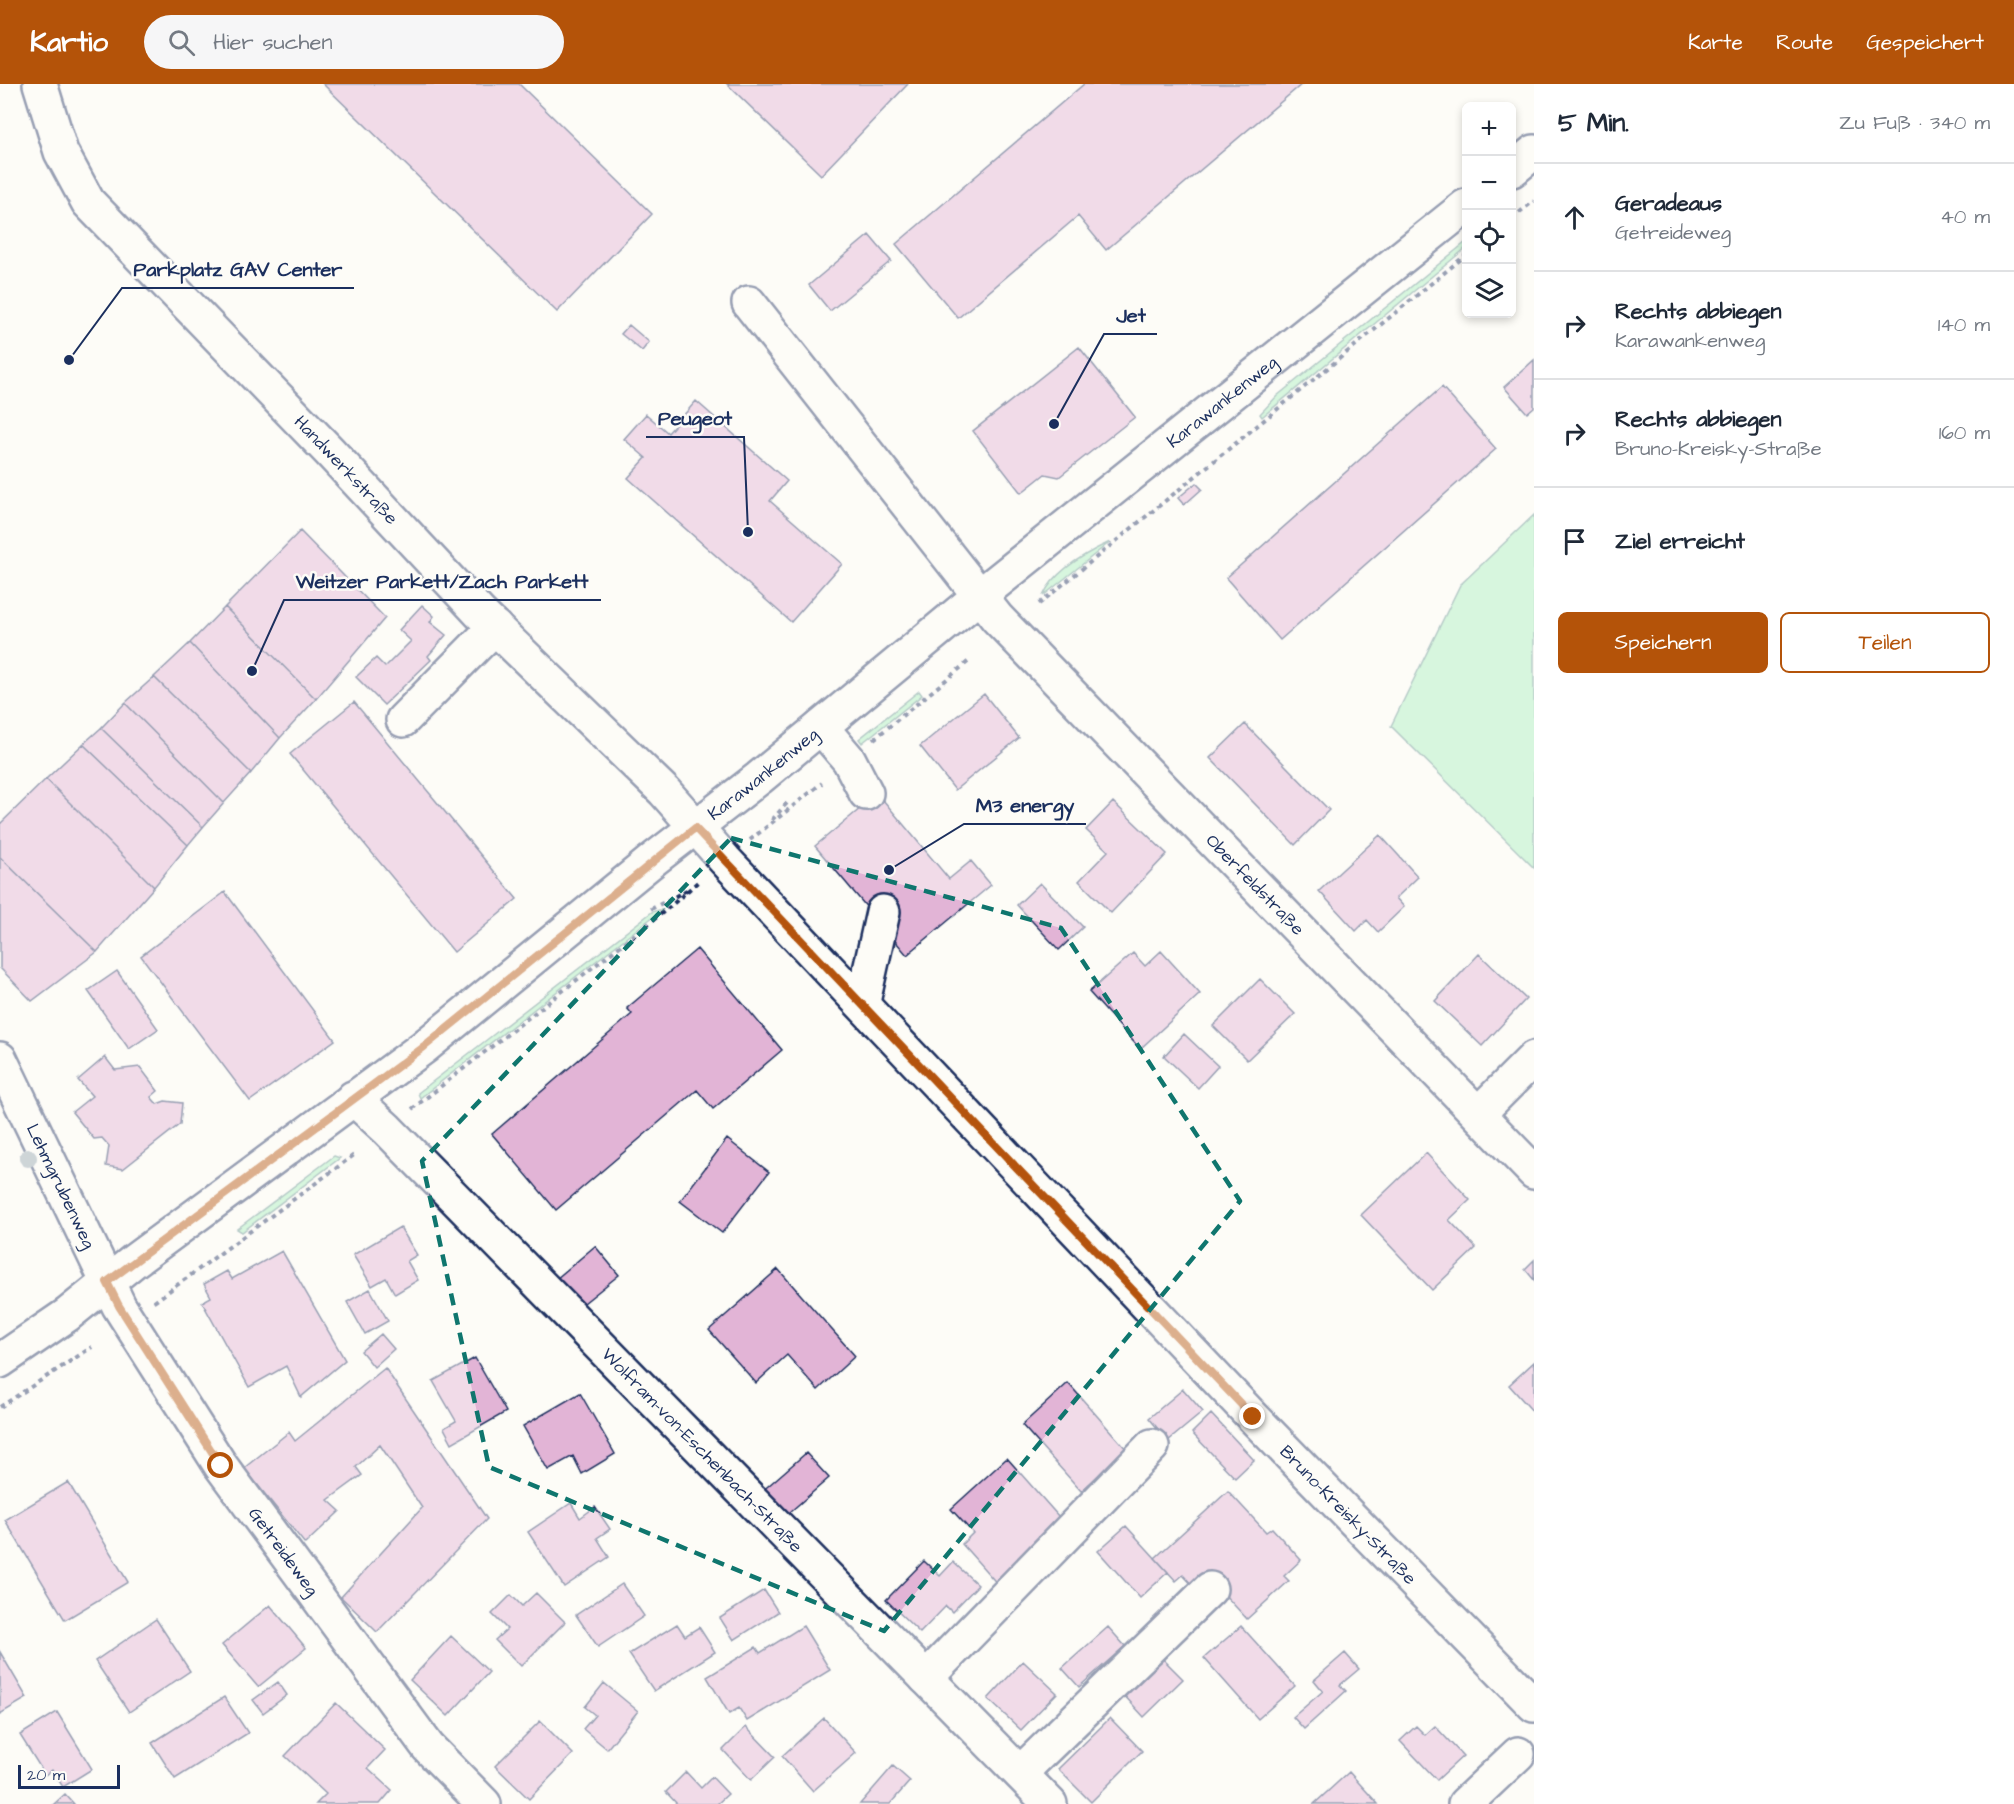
<!DOCTYPE html>
<html lang="de">
<head>
<meta charset="utf-8">
<style>
  body { margin:0; font-family:"Architects Daughter",sans-serif; background:#f6f6f7; color:#1f2937 }
  .controls { position:absolute; right:18px; top:18px; display:grid; overflow:hidden; border-radius:9px; box-shadow:0 3px 9px #0003 }
  .controls button { width:54px; height:54px; display:grid; place-items:center; padding:0; border:0; border-bottom:2px solid #e0e1e3; background:#fff; color:#1f2937; font:30px sans-serif }
  .scale { position:absolute; left:18px; bottom:15px; width:102px; box-sizing:border-box; padding-left:6px; border:3px solid #1b2f5e; border-top:0; font-size:16px; line-height:21px; white-space:nowrap; color:#1b2f5e; -webkit-text-stroke:4px #fdfcf7; paint-order:stroke }
  .stop { position:absolute; width:18px; height:18px; margin:-14px; border:4px solid #b45309; border-radius:50%; background:#fff }
  .stop.end { background:#b45309; border-color:#fff; box-shadow:0 2px 6px #0008 }
  .list { margin:0; padding:0; list-style:none }
  h2 { display:flex; justify-content:space-between; align-items:center; height:78px; margin:0; padding:0 24px; font-size:26px }
  h2 small { font-size:20px; font-weight:400; color:#747a83 }
  .list li { display:grid; grid-template-columns:39px 1fr auto; gap:18px; align-items:center; box-sizing:border-box; height:108px; padding:0 24px; border-top:2px solid #e0e1e3 }
  .list b { display:block; font-size:22px; white-space:nowrap }
  .list p { margin:0; font-size:20px; white-space:nowrap; color:#747a83 }
  .list em { font-size:20px; font-style:normal; color:#747a83 }
  .actions { display:flex; gap:12px; padding:18px 24px }
  .actions a { flex:1; padding:14px 0; border:2px solid #b45309; border-radius:9px; text-align:center; font-size:21px; color:#b45309 }
  .actions .main { background:#b45309; color:#fff }
  .icon { flex:none; width:33px; height:33px; fill:none; stroke:currentColor; stroke-width:2; stroke-linecap:round; stroke-linejoin:round }
  .map { position:relative; flex:none; width:1534px; height:1720px; overflow:hidden }
  header { display:flex; align-items:center; gap:36px; box-sizing:border-box; height:84px; padding:0 30px; background:#b45309; color:#fff }
  header strong { font-size:28px }
  nav { display:flex; gap:33px; margin-inline-start:auto; font-size:21px }
  .search { width:420px; height:54px; background:#f6f6f7; display:flex; align-items:center; gap:15px; box-sizing:border-box; padding:0 21px; border-radius:33px; color:#747a83; font-size:22px }
  main { display:flex }
  aside { flex:1; background:#fff }
  .map>svg:first-child { display:block }
  .green { fill:#a8f0be; stroke:#62908e; stroke-width:1.5 }
  .building { fill:#e2b4d6; stroke:#1b2f5e; stroke-width:1.5 }
  .lines { fill:none; stroke-linecap:round; stroke-linejoin:round }
  .minor-casing { stroke:#1b2f5e; stroke-width:38 }
  .path { stroke:#1b2f5e; stroke-width:4; stroke-dasharray:4.5 4.5; stroke-linecap:butt }
  .minor { stroke:#fdfcf7; stroke-width:33 }
  .tree { fill:#94a6b0 }
  .route { stroke:#b45309; stroke-width:8 }
  .marked { fill:none; stroke:#0f766e; stroke-width:4.5; stroke-dasharray:12 8; stroke-linejoin:round }
  .labels { text-anchor:middle; stroke-width:5; stroke-linejoin:round; paint-order:stroke }
  .street-label { font-size:18px; fill:#1b2f5e; stroke:#fdfcf7 }
  .leader { fill:none; stroke:#1b2f5e; stroke-width:2 }
  .callout-dot { fill:#1b2f5e; stroke:#fdfcf7; stroke-width:2 }
  .callout-label { font-size:20px; text-anchor:middle; font-weight:bold; fill:#1b2f5e; stroke:#fdfcf7; stroke-width:5; stroke-linejoin:round; paint-order:stroke }
</style>
</head>
<body>
<header>
<strong>Kartio</strong>
<div class="search"><svg class="icon" aria-label="search" viewBox="0 0 24 24"><circle cx="10" cy="10" r="6"/><path d="M15 15l6 6"/></svg>Hier suchen</div>
<nav><a>Karte</a><a>Route</a><a>Gespeichert</a></nav>
</header>
<main>
<div class="map">
<svg width="1534" height="1720" viewBox="0 0 1534 1720">
  <rect width="100%" height="100%" fill="#fdfcf7"/>
  <filter id="ink" filterUnits="userSpaceOnUse"><feTurbulence type="fractalNoise" baseFrequency=".0167" numOctaves="2"/><feDisplacementMap in="SourceGraphic" scale="12" xChannelSelector="R" yChannelSelector="G"/><feConvolveMatrix kernelMatrix="1 2 1 2 8 2 1 2 1" color-interpolation-filters="sRGB"/></filter>
  <g filter="url(#ink)">
    <path class="green" d="M1466,158v6l-204,169 -2,-3 17,-18z
      M1534,431v353l-143,-142 69,-141z
      M1110,458l-67,54c11,-25 43,-43 67,-54z
      M919,607l3,4 -60,48 -3,-4z
      M663,825l-243,189 -2,-5 234,-181z
      M334,1072l6,2 -98,74 -5,-3z"/>
    <path class="building" d="M323,0h196l133,130 -95,98z
      M727,0h181l-87,91z
      M1084,0h218l-196,166 -28,-34 -120,102 -62,-74z
      M869,151l22,26 -61,50 -21,-26z
      M629,241l20,17 -7,9 -21,-17z
      M1079,263l56,70 -76,60 -14,-3 -24,19 -48,-62z
      M1534,276v47l-7,6 -23,-26z
      M1442,303l54,62 -216,191 -54,-62z
      M696,317l91,80 -17,20 72,63 -51,58 -163,-144 18,-20 -22,-19 22,-25 22,19z
      M1196,399l6,6 -18,16 -6,-7z
      M300,447l85,87 -69,81 -91,-92z
      M422,521l12,11 -4,6 16,13 -18,21 3,4 -47,45 -28,-28 20,-19 9,9 26,-26 -12,-11z
      M225,523l91,92 -36,39 -90,-95z
      M190,559l90,95 -29,35 -97,-96z
      M154,593l97,96 -27,30 -99,-100z
      M984,610l35,44 -64,52 -35,-44z
      M354,618l163,197 -63,53 -164,-198z
      M125,619l99,100 -21,24 -102,-99z
      M1245,640l84,86 -34,35 -85,-87z
      M101,644l102,99 -15,18 -105,-101z
      M83,660l105,101 -34,42 -108,-108z
      M46,695l108,108 -57,65 -97,-95v-33z
      M878,710l71,85 22,-18 20,24 -84,70 -92,-109z
      M1113,718l54,52 -56,59 -32,-32 29,-30 -22,-21z
      M1380,751l38,42 -22,21 8,9 -26,25 -11,-12 -11,11 -37,-40z
      M0,773l97,95 -65,49 -32,-33z
      M1040,799l43,44 -24,23 -42,-45z
      M225,808l110,148 -85,61 -109,-145z
      M697,865l85,101 -69,59 -16,-19 -141,120 -64,-76 140,-120 -5,-6z
      M1161,867l39,43 -60,55 -51,-57 44,-39 12,13z
      M1479,870l47,45 -44,47 -47,-45z
      M117,887l41,58 -29,20 -41,-58z
      M1260,895l35,35 -48,46 -34,-34z
      M1184,950l34,32 -20,22 -34,-32z
      M105,973l10,13 25,-3 18,24 -7,6 6,7 8,-3 17,2 -2,21 -57,45 -17,-3 3,-20 -7,-8 -8,1 -22,-27 20,-16 -14,-16z
      M727,1055l42,33 -47,61 -42,-32z
      M1426,1069l44,47 -21,20 27,28 -44,42 -71,-75z
      M400,1143l17,28 -10,6 11,19 -23,14 -9,-16 -14,8 -19,-31z
      M595,1162l24,29 -40,32 -23,-28z
      M282,1167l63,109 -44,37 -15,-31 -37,21 -47,-85 9,-5 -7,-13 23,-13 5,8z
      M1534,1176v20l-9,-11z
      M778,1185l77,87 -37,34 -31,-35 -31,28 -47,-53z
      M370,1205l18,32 -23,13 -18,-32z
      M381,1250l13,15 -20,18 -13,-16z
      M475,1274l31,54 -54,31 -8,-15 12,-7 -23,-40z
      M1534,1278v51l-25,-28z
      M385,1284l102,151 -110,113 -36,-35 81,-89 -42,-63 -24,22 6,8 -34,25 12,11 -35,33 -61,-76 45,-36 6,9z
      M1068,1299l59,67 -46,41 -59,-66z
      M1183,1305l20,23 -35,29 -19,-23z
      M580,1309l35,61 -33,20 -9,-18 -25,14 -25,-44z
      M1211,1330l43,46 -19,18 -43,-45z
      M806,1369l23,25 -47,41 -22,-26z
      M1007,1374l60,68 -67,61 -38,-43 11,-11 -22,-24z
      M68,1398l60,100 -63,38 -60,-100z
      M1228,1407l38,41 6,-4 29,32 -17,16 5,5 -42,38 -37,-40 -13,11 -14,-15 -7,6 -21,-23z
      M571,1419l9,15 15,-11 15,22 -13,9 12,19 -45,30 -36,-55z
      M1126,1442l42,46 -28,26 -42,-47z
      M924,1477l16,15 13,-14 25,23 -26,27 -6,-6 -26,27 -34,-33z
      M622,1500l22,32 -46,31 -22,-32z
      M764,1506l14,22 -44,28 -14,-22z
      M536,1509l29,29 -44,44 -26,-26 12,-11 -15,-15 19,-19 11,11z
      M270,1521l36,43 -48,39 -36,-42z
      M156,1535l34,52 -61,41 -34,-51z
      M677,1540l8,12 14,-9 16,25 -61,39 -25,-37z
      M803,1542l27,44 -83,51 -8,-13 -10,6 -22,-37 49,-30 4,6z
      M1241,1542l54,60 -37,33 -54,-61z
      M1108,1543l17,19 -46,41 -17,-19z
      M451,1552l38,36 -41,44 -38,-36z
      M0,1568l27,46 -27,16z
      M1345,1569l14,16 -19,16 6,6 -42,38 -11,-12 30,-26 -9,-11z
      M1160,1572l23,23 -39,38 -23,-25z
      M1023,1577l34,32 -36,37 -33,-31z
      M278,1598l9,13 -24,18 -10,-13z
      M604,1599l34,28 -31,38 -24,-20 12,-14 -10,-8z
      M224,1613l24,36 -73,46 -23,-36z
      M336,1619l49,47 -17,18 24,22 -12,14h-64l10,-10 -41,-38z
      M57,1628l35,57 -29,18 -11,-17 -7,5 -25,-40z
      M824,1634l32,35 -43,38 -31,-35z
      M1110,1634l32,33 -51,51 -33,-33z
      M540,1637l33,33 -44,45 -34,-33z
      M1416,1642l9,9 10,-9 28,30 -26,24 -37,-39z
      M746,1643l29,30 -24,23 -28,-30z
      M893,1682l17,15 -20,23h-30z
      M686,1688l15,16 11,-11 16,17 -11,10h-40l-11,-12z
      M1349,1688l29,32h-64z
      M65,1710l9,10h-20z"/>
    <g class="lines">
      <defs>
        <g id="minor">
          <path id="s1" d="M40,0l21,68 27,50 242,250 150,161 184,178 61,69 528,557 281,288"/>
          <path d="M1512,86l22,-18"/>
          <path id="s2" d="M749,219l248,315 537,554"/>
          <path d="M403,636l92,-93"/>
          <path d="M821,643l28,33 17,33"/>
          <path d="M863,918l20,-90"/>
          <path id="s3" d="M0,975l119,247 102,160 207,281 56,57"/>
          <path id="s4" d="M353,1014l34,31 663,675"/>
          <path d="M1479,1029l55,-55"/>
          <path id="s5" d="M0,1277l67,-46 67,-54 290,-214 230,-188 105,-81 219,-181 488,-391"/>
          <path d="M926,1594l226,-232"/>
          <path d="M1020,1689l190,-184"/>
          <path d="M1465,1720l53,-50"/>
        </g>
      </defs>
      <use href="#minor" class="minor-casing"/>
      <path class="path" d="M1512,134l22,-17
        M1039,520l427,-349
        M874,655l95,-78
        M772,736l15,-17
        M750,756l72,-57
        M651,825l36,-19
        M412,1025l254,-199 34,-30
        M154,1218l200,-147
        M0,1323l92,-60"/>
      <use href="#minor" class="minor"/>
    </g>
    <circle class="tree" cx="28" cy="1074" r="9"/>
  </g>
  <g class="lines" filter="url(#ink)">
    <path class="route" d="M221,1382l-102,-160 -12,-24 317,-235 271,-219 558,589"/>
  </g>
  <path d="M0 0H1534V1720H0ZM731,754l330,90 179,273 -356,430 -395,-164 -67,-306z" fill="#fdfcf7" fill-opacity=".55" fill-rule="evenodd"/>
  <path class="marked" d="M731,754l330,90 179,273 -356,430 -395,-164 -67,-306z"/>
  <g class="labels">
    <g class="street-label">
      <text dy="6" stroke="none"><textPath href="#s5" startOffset="1554">Karawankenweg</textPath></text>
      <text dy="6" stroke="none"><textPath href="#s1" startOffset="500">Handwerkstraße</textPath></text>
      <text dy="6" stroke="none"><textPath href="#s5" startOffset="963">Karawankenweg</textPath></text>
      <text dy="6" stroke="none"><textPath href="#s2" startOffset="772">Oberfeldstraße</textPath></text>
      <text dy="6" stroke="none"><textPath href="#s3" startOffset="141">Lehmgrubenweg</textPath></text>
      <text dy="6" stroke="none"><textPath href="#s4" startOffset="496">Wolfram-von-Eschenbach-Straße</textPath></text>
      <text dy="6" stroke="none"><textPath href="#s1" startOffset="1948">Bruno-Kreisky-Straße</textPath></text>
      <text dy="6" stroke="none"><textPath href="#s3" startOffset="570">Getreideweg</textPath></text>
    </g>
  </g>
  <path class="leader" d="M69 276L122 204H354M1054 340L1104 250H1157M748 448L744 353H646M252 587L284 516H601M889 786L964 740H1086"/>
  <g class="callout-dot">
    <circle cx="69" cy="276" r="6"/>
    <circle cx="1054" cy="340" r="6"/>
    <circle cx="748" cy="448" r="6"/>
    <circle cx="252" cy="587" r="6"/>
    <circle cx="889" cy="786" r="6"/>
  </g>
  <g class="callout-label">
    <text x="238" y="192">Parkplatz GAV Center</text>
    <text x="1131" y="238">Jet</text>
    <text x="695" y="341">Peugeot</text>
    <text x="442" y="504">Weitzer Parkett/Zach Parkett</text>
    <text x="1025" y="728">M3 energy</text>
  </g>
</svg>
<div class="controls">
<button>+</button>
<button>−</button>
<button><svg class="icon" aria-label="locate" viewBox="0 0 24 24"><circle cx="12" cy="12" r="6"/><path d="M12 2v4M12 18v4M2 12h4M18 12h4"/></svg></button>
<button><svg class="icon" aria-label="layers" viewBox="0 0 24 24"><path d="M12 4l9 5-9 5-9-5zM3 14l9 5 9-5"/></svg></button>
</div>
<div class="scale">20 m</div>
<div class="stop" style="left:221px;top:1382px"></div>
<div class="stop end" style="left:1253px;top:1333px"></div>
</div>
<aside>
<h2>5 Min.<small>Zu Fuß · 340 m</small></h2>
<ul class="list">
<li><svg class="icon" aria-label="ahead" viewBox="0 0 24 24"><path d="M12 20V5M6 11l6-6 6 6"/></svg><div><b>Geradeaus</b><p>Getreideweg</p></div><em>40 m</em></li>
<li><svg class="icon" aria-label="right" viewBox="0 0 24 24"><path d="M7 20v-9h11M14 6l5 5-5 5"/></svg><div><b>Rechts abbiegen</b><p>Karawankenweg</p></div><em>140 m</em></li>
<li><svg class="icon" aria-label="right" viewBox="0 0 24 24"><path d="M7 20v-9h11M14 6l5 5-5 5"/></svg><div><b>Rechts abbiegen</b><p>Bruno-Kreisky-Straße</p></div><em>160 m</em></li>
<li><svg class="icon" aria-label="arrive" viewBox="0 0 24 24"><path d="M6 21V4h12l-3 4 3 4H6"/></svg><div><b>Ziel erreicht</b></div></li>
</ul>
<div class="actions"><a class="main">Speichern</a><a>Teilen</a></div>
</aside>
</main>
</body>
</html>
